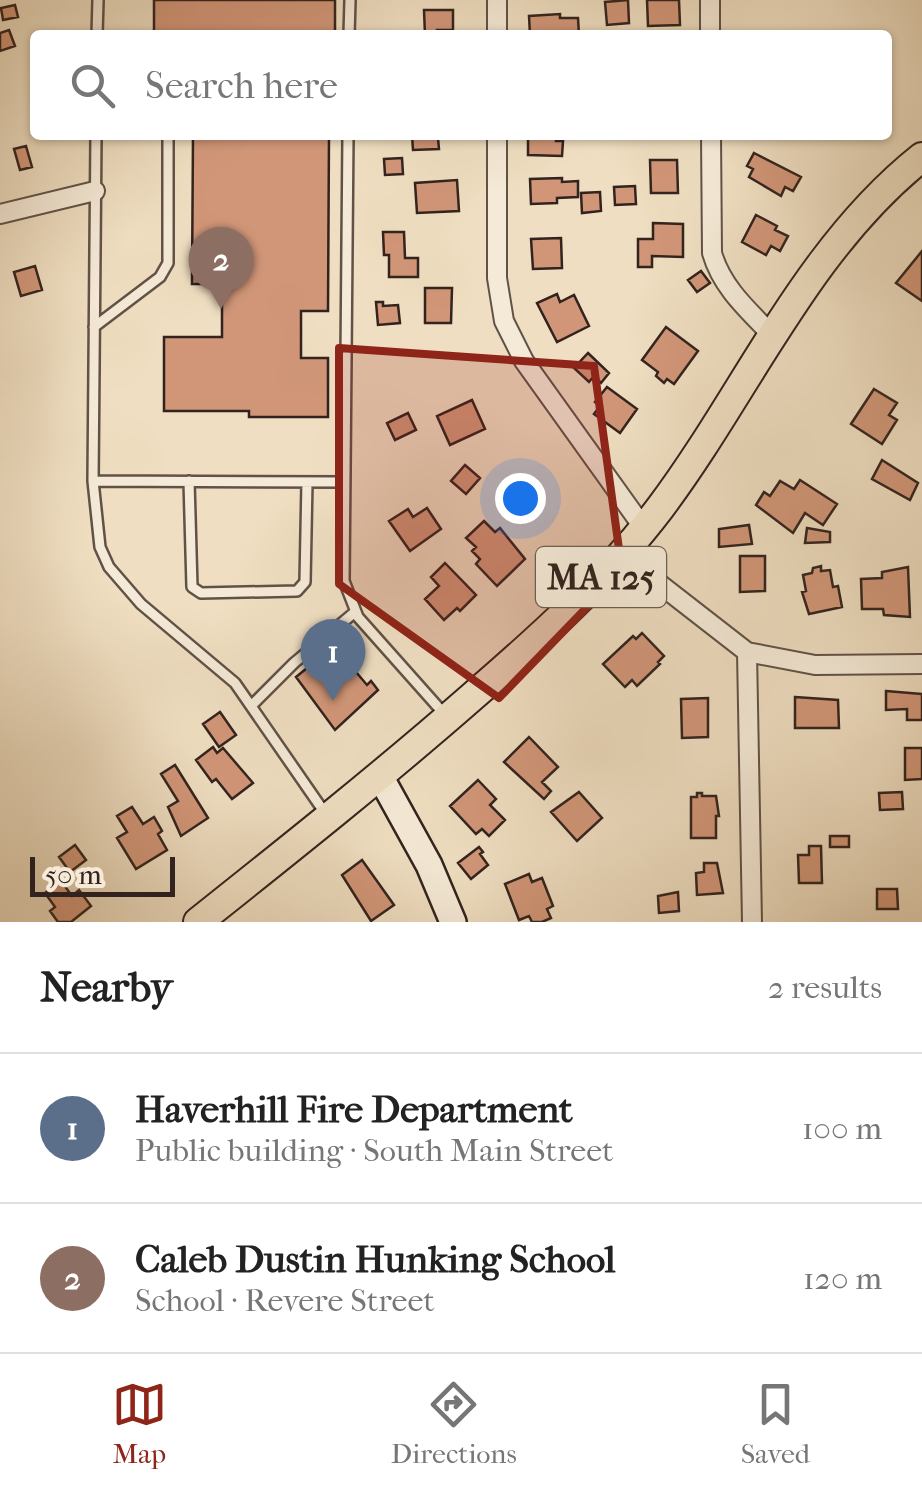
<!DOCTYPE html>
<html lang="en">
<head>
<meta charset="utf-8">
<style>
  body { margin:0; font-family:"IM FELL French Canon",serif; background:#f6f6f6; color:#222 }
  .scale { position:absolute; left:30px; bottom:25px; width:145px; box-sizing:border-box; padding-left:10px; border:5px solid #32231e; border-top:0; font-size:28px; line-height:35px; white-space:nowrap; color:#32231e; -webkit-text-stroke:8px #f5ead7; paint-order:stroke }
  .you { position:absolute; left:520px; top:498px; width:35px; height:35px; margin:-25px; border:8px solid #fff; border-radius:50%; background:#1a73e8; box-shadow:0 0 0 15px #1a73e833 }
  .badge { display:grid; place-items:center; width:65px; height:65px; border-radius:50%; background:#8f2418; color:#fff; font-size:32px; font-weight:700 }
  .pin { position:absolute; translate:-50% -82px; filter:drop-shadow(0 2px 5px #0008) }
  .pin::after { content:''; position:absolute; top:52px; width:35px; height:30px; background:inherit; clip-path:polygon(0 0,100% 0,50% 100%) }
  .list { margin:0; padding:0; list-style:none }
  h2 { display:flex; justify-content:space-between; align-items:center; height:130px; margin:0; padding:0 40px; font-size:42px }
  h2 small { font-size:32px; font-weight:400; color:#767676 }
  .list li { display:grid; grid-template-columns:65px 1fr auto; gap:30px; align-items:center; box-sizing:border-box; height:150px; padding:0 40px; border-top:2px solid #e0e0e0 }
  .list b { display:block; font-size:38px; white-space:nowrap }
  .list p { margin:0; font-size:32px; white-space:nowrap; color:#767676 }
  .list em { font-size:32px; font-style:normal; color:#767676 }
  .icon { flex:none; width:55px; height:55px; fill:none; stroke:currentColor; stroke-width:2; stroke-linecap:round; stroke-linejoin:round }
  .map { position:relative; flex:none; width:922px; height:922px; overflow:hidden }
  .search { position:absolute; background:#fff; box-shadow:0 2px 8px #0004; left:30px; right:30px; top:30px; height:110px; display:flex; align-items:center; gap:25px; box-sizing:border-box; padding:0 35px; border-radius:10px; color:#767676; font-size:38px }
  .sheet { height:430px; background:#fff }
  nav { display:flex; justify-content:space-around; align-items:center; box-sizing:border-box; height:140px; border-top:2px solid #e0e0e0; background:#fff; font-size:28px; color:#767676 }
  nav a { display:grid; justify-items:center; gap:5px }
  nav .on { color:#8f2418 }
  .map>svg:first-child { display:block }
  .building { fill:#d19678; stroke:#32231e; stroke-width:2.5 }
  .lines { fill:none; stroke-linecap:round; stroke-linejoin:round }
  .service-casing { stroke:#615247; stroke-width:14 }
  .minor-casing { stroke:#615247; stroke-width:22 }
  .secondary-casing { stroke:#32231e; stroke-width:30 }
  .primary-casing { stroke:#32231e; stroke-width:32 }
  .service { stroke:#f5ead7; stroke-width:9 }
  .minor { stroke:#f5ead7; stroke-width:18 }
  .secondary { stroke:#f5ead7; stroke-width:25 }
  .primary { stroke:#efdec1; stroke-width:28 }
  .marked { fill:#8f2418; fill-opacity:0.2; stroke:#8f2418; stroke-width:8; stroke-linejoin:round }
  .labels { text-anchor:middle; stroke-width:9; stroke-linejoin:round; paint-order:stroke }
  .shield { fill:#f5ead7; stroke:#6c5f56; stroke-width:2.5 }
  .shield-label { font-size:35px; font-weight:bold; fill:#32231e }
</style>
</head>
<body>
<div class="map">
<svg width="922" height="922" viewBox="0 0 922 922">
  <rect width="100%" height="100%" fill="#efdec1"/>
  <filter id="stains"><feTurbulence type="fractalNoise" baseFrequency=".002" numOctaves="4"/><feColorMatrix values="0 0 0 0 .2 0 0 0 0 .09 0 0 0 0 .02 0 0 0 .5 -.17"/></filter>
  <radialGradient id="worn" r=".72"><stop offset=".6" stop-color="#630" stop-opacity="0"/><stop offset="1" stop-color="#630" stop-opacity=".3"/></radialGradient>
  <path class="building" d="M154,0h181v35h-181z
    M628,0l1,23 -22,2 -2,-23z
    M647,0h32l1,25 -32,1z
    M15,5l3,12 -15,3 -2,-12z
    M424,10h29v20h-16v5h-12z
    M560,14v4h18l1,17h-49l-1,-19z
    M9,30l6,16 -15,5v-18z
    M193,135h136l-1,176h-27v47h27v59h-79v-6h-85v-74h58v-53h-30z
    M412,135h31v2l-5,1 1,11 -26,1z
    M528,135h28v6h7l-1,15 -34,-1z
    M26,146l6,21 -12,3 -6,-21z
    M754,153l47,24 -8,14 -8,-4 -4,9 -32,-19 4,-8 -6,-3z
    M402,158l1,16 -18,1 -1,-16z
    M650,160h27l1,33h-27z
    M562,178v4l16,-1v16l-21,1v5l-26,1 -1,-25z
    M457,180l2,31 -42,2 -2,-30z
    M635,186l1,18 -21,1 -1,-18z
    M600,192l1,19 -19,2 -1,-20z
    M756,215l21,11 -2,4 13,6 -8,15 -9,-5 -5,9 -24,-13z
    M653,223l30,1v33l-31,-1v11h-14v-28h15z
    M383,232h21l1,26h13v19h-29v-22h-5z
    M561,238l1,30 -29,1 -2,-30z
    M922,251v50l-26,-18z
    M35,266l7,24 -21,6 -7,-24z
    M701,271l9,12 -13,9 -9,-12z
    M425,288h27l-1,35h-26z
    M557,294l3,8 14,-7 15,31 -32,16 -20,-39z
    M376,302h7v4l15,-1 2,18 -22,2z
    M666,327l32,24 -24,33 -7,-5 -3,4 -8,-7 2,-4 -16,-12z
    M588,353l21,20 -8,10 -7,-7 -5,6 -15,-14z
    M607,387l30,22 -17,24 -26,-19 6,-8 -5,-4z
    M874,389l23,14 -8,12 8,5 -15,24 -31,-20z
    M472,400l13,29 -35,16 -13,-29z
    M408,413l8,17 -21,10 -8,-17z
    M882,460l36,23 -8,17 -38,-21z
    M465,465l15,13 -14,16 -15,-13z
    M800,480l37,24 -14,21 -18,-12 -12,20 -37,-28 8,-13 6,4 10,-15 14,8z
    M427,508l14,21 -31,22 -21,-30 19,-12 5,8z
    M484,521l11,11 5,-4 25,31 -28,27 -21,-22 4,-5 -8,-8 4,-4 -10,-9z
    M749,525l3,19 -33,3v-18z
    M807,528l23,4v10l-25,1z
    M740,556h25v35l-25,1z
    M445,563l31,32 -16,16 -3,-3 -13,12 -19,-21 14,-13 -8,-9z
    M821,566v5l9,-1 3,17 5,-1 4,21 -33,7 -7,-22 4,-1 -3,-16 9,-2 1,-5z
    M908,567l2,50 -26,-2 -1,-6h-21l-1,-30 21,-1v-6z
    M642,633l22,23 -6,6 2,2 -23,22 -5,-6 -7,7 -22,-23 30,-28 3,3z
    M334,646l33,39 4,-4 7,9 -43,40 -39,-53z
    M886,691l36,3v26h-15v-11l-21,1z
    M795,697l43,3 1,28h-44z
    M708,698v39l-26,1 -1,-39z
    M220,712l16,23 -17,12 -16,-23z
    M529,737l29,30 -16,15 9,9 -7,8 -40,-37z
    M213,747l4,6 6,-5 30,35 -21,16 -16,-20 -4,3 -16,-22z
    M905,748h17v31l-17,1z
    M175,765l33,53 -27,18 -13,-29 10,-6 -17,-27z
    M478,780l18,19 -6,6 15,15 -16,16 -7,-7 -6,5 -26,-28z
    M579,792l23,26 -25,23 -26,-29z
    M902,792l1,17 -23,1 -1,-17z
    M697,793h5v3h14l3,20h-3v22h-25v-41h6z
    M132,807l11,17 11,-7 8,14 -4,3 9,16 -31,19 -19,-31 10,-6 -10,-16z
    M830,836h19v11h-19z
    M75,845l11,15 -16,12 -11,-15z
    M809,846h12l1,37h-23l-1,-28h11z
    M479,847l4,5 -3,2 8,11 -17,14 -13,-16z
    M362,860l32,45 -23,16 -29,-46z
    M704,863h13l6,30 -26,2 -1,-22 8,-1z
    M529,874l3,8 10,-4 11,28 -6,3 4,9 -9,4h-10l-3,-6 -10,4 -14,-36z
    M61,881l11,15 7,-6 12,16 -20,16h-13l-8,-11 5,-4 -10,-14z
    M877,889h20l1,20h-21z
    M678,892l1,19 -20,2 -1,-17z"/>
  <g class="lines">
    <defs>
      <path id="service" d="M97,35l1,-35
        M349,35l1,-35
        M96,135l-3,346 7,66 9,20 32,37 94,79 92,133
        M348,135l-4,446 14,36 88,99
        M94,327l66,-50 8,-14v-128
        M93,481l252,1
        M189,481l3,106 9,6 96,-2 8,-9 2,-100
        M251,706l43,-43 61,-51"/>
      <path id="minor" d="M710,0v35
        M497,35v-35
        M497,135v143l7,43 20,40 119,166
        M711,135l1,118c10,35 37,58 61,83
        M0,214l95,-23
        M621,554l126,98 5,270
        M747,652l68,13 107,-1"/>
      <path id="secondary" d="M381,778l48,87 24,57"/>
      <path id="primary" d="M198,922c93,-74 186,-148 275,-226 67,-58 133,-117 187,-188 87,-116 146,-259 262,-351"/>
    </defs>
    <use href="#service" class="service-casing"/>
    <use href="#minor" class="minor-casing"/>
    <use href="#secondary" class="secondary-casing"/>
    <use href="#primary" class="primary-casing"/>
    <use href="#service" class="service"/>
    <use href="#minor" class="minor"/>
    <use href="#secondary" class="secondary"/>
    <use href="#primary" class="primary"/>
  </g>
  <path class="marked" d="M339,348l255,18 28,205 -123,127 -160,-114z"/>
  <g class="labels">
    <rect class="shield" x="536" y="547" width="130" height="60" rx="8"/>
    <g class="shield-label">
      <text x="601" y="589">MA 125</text>
    </g>
  </g>
  <rect width="100%" height="100%" filter="url(#stains)"/>
  <rect width="100%" height="100%" fill="url(#worn)"/>
</svg>
<div class="scale">50 m</div>
<div class="you"></div>
<div class="pin badge" style="left:333px;top:701px;background:#5c6f8a">1</div>
<div class="pin badge" style="left:221px;top:309px;background:#8d6e63">2</div>
<div class="search"><svg class="icon" aria-label="search" viewBox="0 0 24 24"><circle cx="10" cy="10" r="6"/><path d="M15 15l6 6"/></svg>Search here</div>
</div>
<section class="sheet">
<h2>Nearby<small>2 results</small></h2>
<ul class="list">
<li><span class="badge" style="background:#5c6f8a">1</span><div><b>Haverhill Fire Department</b><p>Public building · South Main Street</p></div><em>100 m</em></li>
<li><span class="badge" style="background:#8d6e63">2</span><div><b>Caleb Dustin Hunking School</b><p>School · Revere Street</p></div><em>120 m</em></li>
</ul>
</section>
<nav>
<a class="on"><svg class="icon" aria-label="map" viewBox="0 0 24 24"><path d="M3 6l6-2 6 2 6-2v14l-6 2-6-2-6 2zM9 4v14M15 6v14"/></svg>Map</a>
<a><svg class="icon" aria-label="directions" viewBox="0 0 24 24"><path d="M12 3l9 9-9 9-9-9zM9 14v-3h6M13 9l2 2-2 2"/></svg>Directions</a>
<a><svg class="icon" aria-label="saved" viewBox="0 0 24 24"><path d="M7 4h10v16l-5-4-5 4z"/></svg>Saved</a>
</nav>
</body>
</html>
